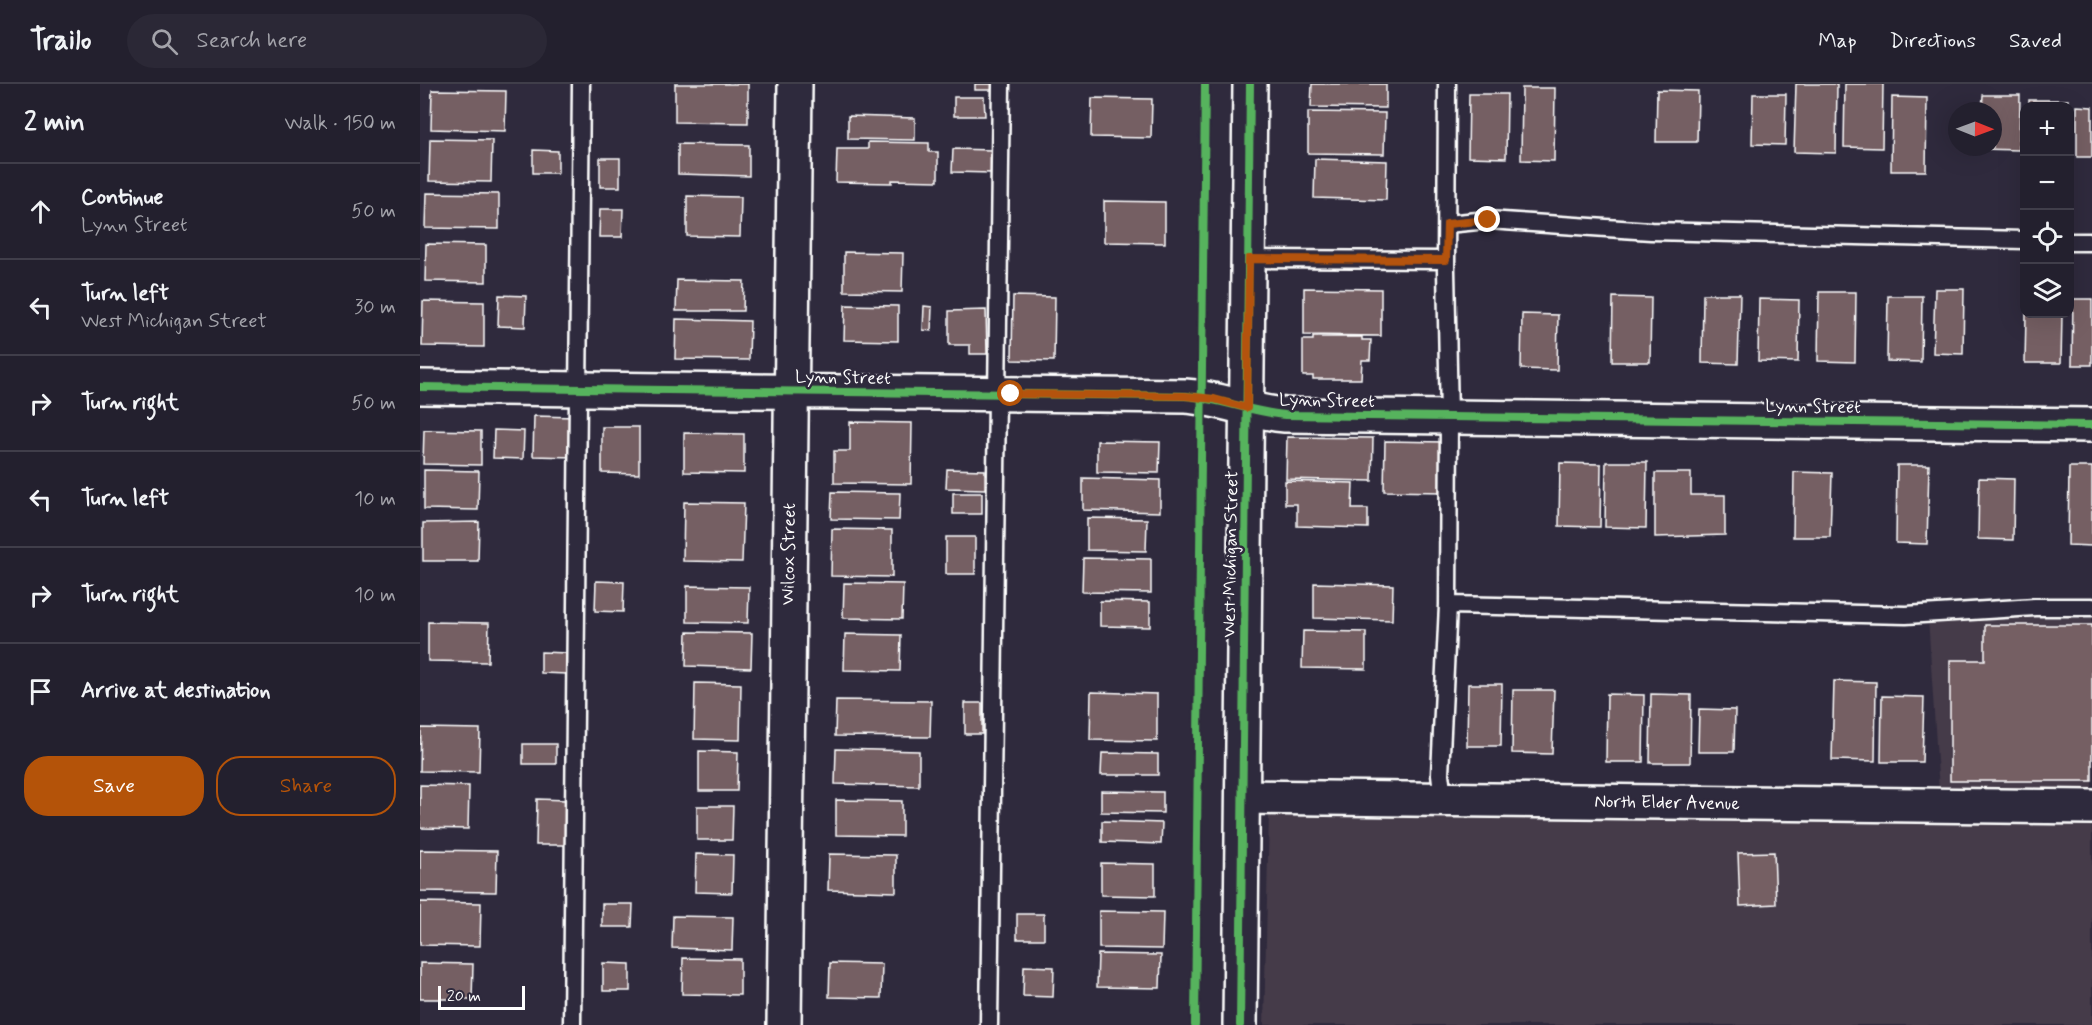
<!DOCTYPE html>
<html lang="en">
<head>
<meta charset="utf-8">
<style>
  body { margin:0; font-family:Mynerve,sans-serif; background:#2b2836; color:#f1f3f6 }
  .controls { position:absolute; right:18px; top:18px; display:grid; overflow:hidden; border-radius:12px; box-shadow:0 6px 24px #0002 }
  .controls button { width:54px; height:54px; display:grid; place-items:center; padding:0; border:0; border-bottom:2px solid #403e4a; background:#23202e; color:#f1f3f6; font:30px sans-serif }
  .compass { position:absolute; left:1528px; top:18px; width:54px; height:54px; border-radius:50%; background:#23202e; box-shadow:0 6px 24px #0002; rotate:91deg }
  .scale { position:absolute; left:18px; bottom:15px; width:87px; box-sizing:border-box; padding-left:6px; border:3px solid #fff; border-top:0; font-size:16px; line-height:21px; white-space:nowrap; color:#fff; -webkit-text-stroke:4px #2f2a3d; paint-order:stroke }
  .stop { position:absolute; width:18px; height:18px; margin:-14px; border:4px solid #b45309; border-radius:50%; background:#fff }
  .stop.end { background:#b45309; border-color:#fff; box-shadow:0 2px 6px #0008 }
  .list { margin:0; padding:0; list-style:none }
  h2 { display:flex; justify-content:space-between; align-items:center; height:78px; margin:0; padding:0 24px; font-size:26px }
  h2 small { font-size:20px; font-weight:400; color:#a3a3aa }
  .list li { display:grid; grid-template-columns:39px 1fr auto; gap:18px; align-items:center; box-sizing:border-box; height:96px; padding:0 24px; border-top:2px solid #403e4a }
  .list b { display:block; font-size:22px; white-space:nowrap }
  .list p { margin:0; font-size:20px; white-space:nowrap; color:#a3a3aa }
  .list em { font-size:20px; font-style:normal; color:#a3a3aa }
  .actions { display:flex; gap:12px; padding:18px 24px }
  .actions a { flex:1; padding:14px 0; border:2px solid #b45309; border-radius:24px; text-align:center; font-size:21px; color:#b45309 }
  .actions .main { background:#b45309; color:#fff }
  .icon { flex:none; width:33px; height:33px; fill:none; stroke:currentColor; stroke-width:2; stroke-linecap:round; stroke-linejoin:round }
  .map { position:relative; flex:none; width:1672px; height:941px; overflow:hidden }
  header { display:flex; align-items:center; gap:36px; box-sizing:border-box; height:84px; padding:0 30px; background:#23202e; border-bottom:2px solid #403e4a }
  header strong { font-size:28px }
  nav { display:flex; gap:33px; margin-inline-start:auto; font-size:21px }
  .search { width:420px; height:54px; background:#2b2836; display:flex; align-items:center; gap:15px; box-sizing:border-box; padding:0 21px; border-radius:33px; color:#a3a3aa; font-size:22px }
  main { display:flex }
  aside { flex:1; background:#23202e }
  .map>svg:first-child { display:block }
  .built { fill:#443a49 }
  .building { fill:#755e64; stroke:#fff; stroke-width:1.5 }
  .lines { fill:none; stroke-linecap:round; stroke-linejoin:round }
  .lane-casing { stroke:#fff; stroke-width:21 }
  .street-casing { stroke:#fff; stroke-width:38 }
  .secondary-casing { stroke:#fff; stroke-width:38 }
  .lane { stroke:#2f2a3d; stroke-width:16 }
  .street { stroke:#2f2a3d; stroke-width:33 }
  .secondary { stroke:#2f2a3d; stroke-width:33 }
  .cycleway-casing { stroke:#2f2a3d; stroke-width:11 }
  .cycleway { stroke:#56b35d; stroke-width:8 }
  .route { stroke:#b45309; stroke-width:8 }
  .labels { text-anchor:middle; stroke-width:5; stroke-linejoin:round; paint-order:stroke }
  .street-label { font-size:18px; fill:#fff; stroke:#2f2a3d }
</style>
</head>
<body>
<header>
<strong>Trailo</strong>
<div class="search"><svg class="icon" aria-label="search" viewBox="0 0 24 24"><circle cx="10" cy="10" r="6"/><path d="M15 15l6 6"/></svg>Search here</div>
<nav><a>Map</a><a>Directions</a><a>Saved</a></nav>
</header>
<main>
<aside>
<h2>2 min<small>Walk · 150 m</small></h2>
<ul class="list">
<li><svg class="icon" aria-label="ahead" viewBox="0 0 24 24"><path d="M12 20V5M6 11l6-6 6 6"/></svg><div><b>Continue</b><p>Lynn Street</p></div><em>50 m</em></li>
<li><svg class="icon" aria-label="left" viewBox="0 0 24 24"><path d="M17 20v-9H6M10 6l-5 5 5 5"/></svg><div><b>Turn left</b><p>West Michigan Street</p></div><em>30 m</em></li>
<li><svg class="icon" aria-label="right" viewBox="0 0 24 24"><path d="M7 20v-9h11M14 6l5 5-5 5"/></svg><div><b>Turn right</b></div><em>50 m</em></li>
<li><svg class="icon" aria-label="left" viewBox="0 0 24 24"><path d="M17 20v-9H6M10 6l-5 5 5 5"/></svg><div><b>Turn left</b></div><em>10 m</em></li>
<li><svg class="icon" aria-label="right" viewBox="0 0 24 24"><path d="M7 20v-9h11M14 6l5 5-5 5"/></svg><div><b>Turn right</b></div><em>10 m</em></li>
<li><svg class="icon" aria-label="arrive" viewBox="0 0 24 24"><path d="M6 21V4h12l-3 4 3 4H6"/></svg><div><b>Arrive at destination</b></div></li>
</ul>
<div class="actions"><a class="main">Save</a><a>Share</a></div>
</aside>
<div class="map">
<svg width="1672" height="941" viewBox="0 0 1672 941">
  <rect width="100%" height="100%" fill="#2f2a3d"/>
  <filter id="ink" filterUnits="userSpaceOnUse"><feTurbulence type="fractalNoise" baseFrequency=".0167" numOctaves="2"/><feDisplacementMap in="SourceGraphic" scale="12" xChannelSelector="R" yChannelSelector="G"/><feConvolveMatrix kernelMatrix="1 2 1 2 8 2 1 2 1" color-interpolation-filters="sRGB"/></filter>
  <g filter="url(#ink)">
    <path class="built" d="M1508,533l164,1v407h-828l5,-212 670,-21z"/>
    <path class="building" d="M255,0h73v39l-73,-1z
      M555,0h24v6h-24z
      M892,0h74v24l-75,-1z
      M1376,0h41l-1,69 -42,-1z
      M1425,0h38l-1,64 -38,-1z
      M1102,4h33l-1,73 -33,-1z
      M12,6l74,1 -1,40 -74,-2z
      M1237,6l41,1 -1,51h-41z
      M1049,10h38l-1,64 -38,-1z
      M1333,10h33l-1,51 -33,-1z
      M1563,11h37l-1,55 -37,-1v-2h11v-36h-11z
      M534,13h30l1,19h-31z
      M1472,13l35,1 -1,73h-35z
      M672,14l60,1 -1,39 -60,-1z
      M1609,16h39l-1,6h-38z
      M1657,22l15,1v50h-15z
      M888,28l77,1 -1,41 -76,-1z
      M428,32l67,2v22l-67,-1z
      M10,55l62,1 -1,42 -62,-1z
      M448,58l61,1v9h9v29l-46,-1v3l-56,-1 1,-33h31z
      M258,60l71,1v31l-71,-2z
      M533,65l39,1 -1,23 -39,-1z
      M113,66l25,1v22h-25z
      M180,74h20v29h-20z
      M895,75l72,2 -1,39 -72,-2z
      M6,109l73,1v35l-74,-1z
      M267,112l54,1 -1,40 -53,-1z
      M684,117l61,1v41l-61,-1z
      M180,125h23l-1,28h-23z
      M6,160l60,1v37l-61,-1z
      M424,168l59,1 -1,39 -58,-1z
      M257,196l67,1 -1,30h-67z
      M884,204l77,1v47l-77,-1z
      M1515,205h29l-1,65 -30,-1z
      M1399,208h37l-1,70 -37,-1z
      M1283,210h37l-2,70 -36,-1z
      M79,211l27,1 -1,31 -27,-1z
      M593,212l42,1 -1,64 -42,-1z
      M1468,212h34l-1,66 -34,-1z
      M1193,213l38,1 -1,64h-38z
      M1339,215l40,1 -1,62 -40,-1z
      M1653,215h19v66h-20z
      M3,217l61,1v45l-62,-1z
      M425,221l53,1v35l-54,-1z
      M504,222l8,1 -1,24 -8,-1z
      M566,226l1,44h-17v-9h-21v-34z
      M1102,230l36,1 -1,55 -36,-1z
      M1606,230h36l-1,49h-36z
      M256,235l74,2 -1,39 -74,-1z
      M893,253h49v3h9l-1,20h-8l-1,19h-48v-3h-10v-36h10z
      M114,332l41,1 -1,40 -41,-1z
      M430,338l62,1 -1,61 -77,-1v-32h16z
      M182,343h37v47l-37,-1z
      M4,346l57,1v34l-58,-1z
      M74,346l30,1 -1,28 -30,-1z
      M264,349l60,1v39l-60,-1z
      M867,353l86,1 -1,43 -86,-2z
      M677,357l63,1 -1,31 -62,-1z
      M965,357l59,1 -1,50 -59,-1z
      M1186,378h41l-1,66 -41,-1z
      M1140,379l41,1 -1,63 -41,-1z
      M1477,381h32l-2,79 -31,-1z
      M1649,383h23v79l-24,-1z
      M527,385l38,1v19l-39,-1z
      M4,386l55,1 -1,39 -54,-1z
      M1374,388l38,1 -2,64h-37z
      M1235,389h36v22h34v40l-70,2z
      M663,394l77,2v32l-77,-2z
      M1559,394l35,1 -1,61 -35,-1z
      M865,397l68,2 -1,26h16v19l-71,-2v-22h-12z
      M412,408l68,1 -1,27 -68,-1z
      M533,409h29v21h-29z
      M264,418l60,1 -2,59 -59,-1z
      M667,434l60,1 -1,32 -59,-1z
      M59,438l-1,39h-55v-38z
      M412,445l60,1v47l-61,-1z
      M526,453h29v37h-29z
      M663,474l68,1v34l-69,-1z
      M176,497l28,1 -1,30 -28,-1z
      M424,499l59,1 -1,35 -59,-1z
      M894,499l79,2 -1,35 -78,-2z
      M267,502l62,1 -1,36 -61,-1z
      M680,517l50,1v25l-50,-1z
      M8,538l61,1 -1,39 -60,-1z
      M1565,541h107v156h-142v-121h35z
      M883,547l63,1v37l-64,-1z
      M267,548l65,1 -1,35 -65,-2z
      M425,550l56,1 -1,36 -56,-1z
      M121,568l26,1v21l-26,-1z
      M1414,597l42,1 -1,79 -43,-1z
      M275,599l46,1 -1,56 -46,-1z
      M1048,600h34l-1,62h-34z
      M1093,606h41l-2,64 -40,-1z
      M671,608l66,2v47l-67,-1z
      M1187,610l37,1 -1,67h-37z
      M1231,610l40,1 -1,68h-40z
      M1462,612l42,1 -2,65h-41z
      M416,616l95,1 -1,36 -95,-1z
      M545,619h17v31h-17z
      M1279,625l36,1 -1,42h-36z
      M1,644l59,1 -1,43 -59,-1z
      M103,660h33v20h-33z
      M416,665l83,2v35l-84,-2z
      M279,667l39,1 -1,39h-38z
      M682,669l56,1v21h-57z
      M0,701l49,1 -1,43 -48,-1z
      M681,707l62,1v21l-62,-1z
      M117,715l29,1 -1,45h-29z
      M416,716l66,1v35l-66,-1z
      M277,722h36l-1,34h-35z
      M682,737l60,2 -1,21 -59,-2z
      M0,766l77,1 -1,41 -76,-1z
      M1354,768l2,52 -36,2 -2,-53z
      M276,770l37,1 -1,38 -37,-1z
      M409,770l67,1v37l-68,-2z
      M681,779l54,1v32l-54,-1z
      M0,818l61,1 -1,43 -60,-1z
      M182,820h31l-1,23h-30z
      M679,827l64,1 -1,37 -63,-1z
      M597,830h27v25h-27z
      M253,832l60,1 -1,33 -60,-2z
      M678,870l63,1 -1,33 -63,-1z
      M263,874l57,1v36l-58,-1z
      M0,879l53,1 -1,35h-52z
      M183,879l27,1v27h-27z
      M410,879l52,1 -1,34 -52,-1z
      M604,882l30,1 -1,30 -30,-1z"/>
    <g class="lines">
      <defs>
        <path id="lane" d="M1027,140l41,-4 163,11 373,9
          M1650,158h22
          M829,175l197,1
          M1028,521l458,10 129,-8h57
          M1023,715l-3,-25 8,-169 1,-188 -3,-147 1,-186
          M152,941l9,-941
          M569,941l12,-941"/>
        <path id="street" d="M0,303l765,9c34,2 66,16 100,19l807,10
          M823,713l849,10
          M364,941l11,-941"/>
        <path id="secondary" d="M820,941l10,-941"/>
      </defs>
      <use href="#lane" class="lane-casing"/>
      <use href="#street" class="street-casing"/>
      <use href="#secondary" class="secondary-casing"/>
      <use href="#lane" class="lane"/>
      <use href="#street" class="street"/>
      <use href="#secondary" class="secondary"/>
      <defs>
        <path id="cycleway" d="M0,303l765,9c34,2 66,16 100,19l807,10
          M775,941l10,-941
          M820,941l10,-941"/>
      </defs>
      <use href="#cycleway" class="cycleway-casing"/>
      <use href="#cycleway" class="cycleway"/>
    </g>
  </g>
  <g class="lines" filter="url(#ink)">
    <path class="route" d="M591,310l174,2 29,3 33,9 2,-149 197,1 1,-36 41,-4"/>
  </g>
  <g class="labels">
    <g class="street-label">
      <text transform="translate(423 293) rotate(1)" y="6">Lynn Street</text>
      <text transform="translate(907 316) rotate(1)" y="6">Lynn Street</text>
      <text transform="translate(1393 322) rotate(1)" y="6">Lynn Street</text>
      <text transform="translate(368 470) rotate(-89)" y="6">Wilcox Street</text>
      <text transform="translate(810 470) rotate(-89)" y="6">West Michigan Street</text>
      <text transform="translate(1247 718) rotate(1)" y="6">North Elder Avenue</text>
    </g>
  </g>
</svg>
<div class="controls">
<button>+</button>
<button>−</button>
<button><svg class="icon" aria-label="locate" viewBox="0 0 24 24"><circle cx="12" cy="12" r="6"/><path d="M12 2v4M12 18v4M2 12h4M18 12h4"/></svg></button>
<button><svg class="icon" aria-label="layers" viewBox="0 0 24 24"><path d="M12 4l9 5-9 5-9-5zM3 14l9 5 9-5"/></svg></button>
</div>
<svg class="compass" viewBox="-18 -18 36 36"><path d="M0-13l5 13h-10z" fill="#e53935"/><path d="M0 13l5-13h-10z" fill="#a3a3aa"/></svg>
<div class="scale">20 m</div>
<div class="stop" style="left:591px;top:310px"></div>
<div class="stop end" style="left:1068px;top:136px"></div>
</div>
</main>
</body>
</html>
